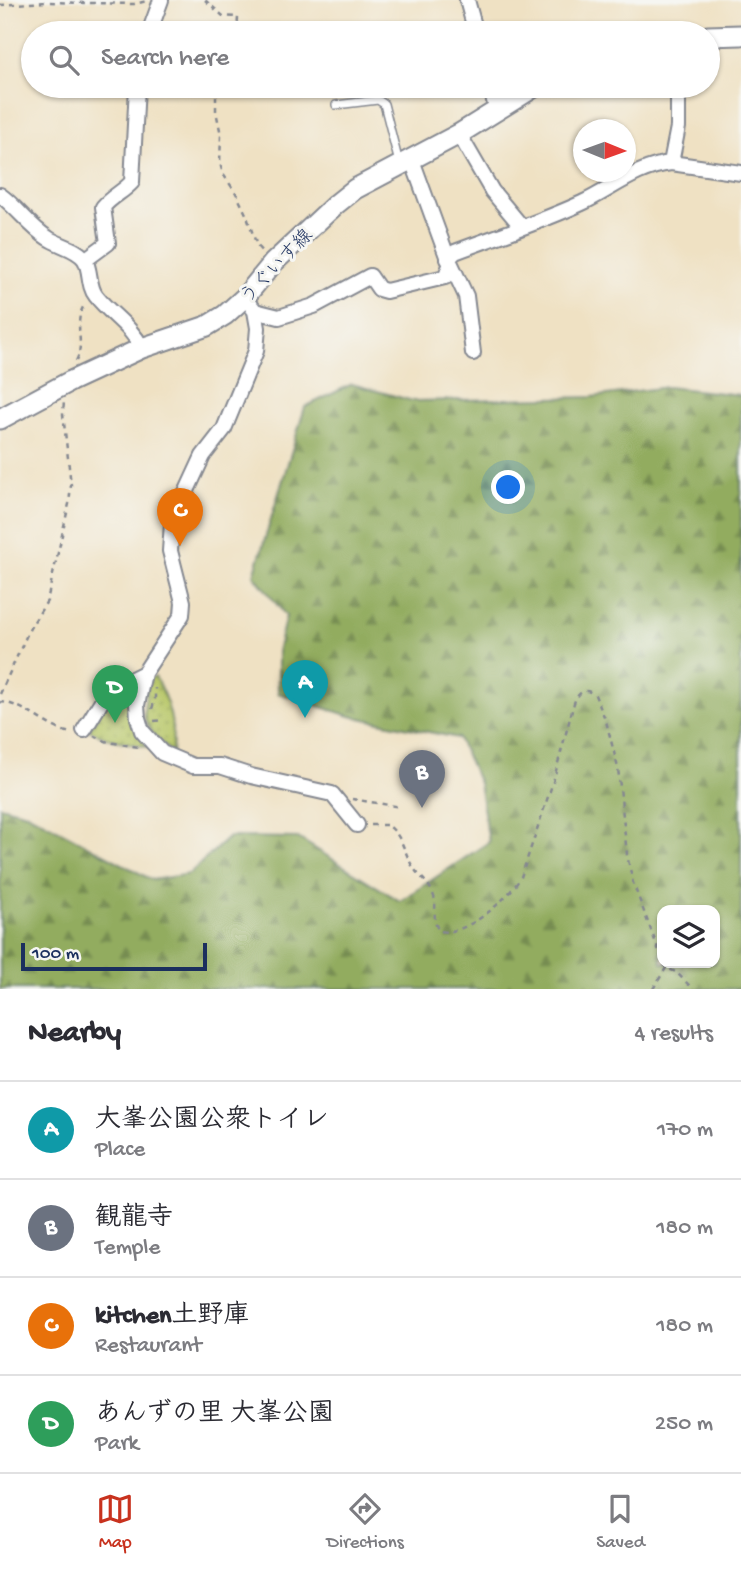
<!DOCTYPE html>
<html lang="en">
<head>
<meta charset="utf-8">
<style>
  body { margin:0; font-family:"Gochi Hand","Klee One",sans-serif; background:#f7f7f7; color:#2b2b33 }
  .controls { position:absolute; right:21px; bottom:21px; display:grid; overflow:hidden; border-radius:14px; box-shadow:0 2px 5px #0004 }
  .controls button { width:63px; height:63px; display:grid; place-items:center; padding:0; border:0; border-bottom:2px solid #e1e1e2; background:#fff; color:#2b2b33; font:35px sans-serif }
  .compass { position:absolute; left:573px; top:119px; width:63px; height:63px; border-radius:50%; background:#fff; box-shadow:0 2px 5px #0004; rotate:91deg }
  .scale { position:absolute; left:21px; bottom:18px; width:186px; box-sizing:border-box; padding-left:7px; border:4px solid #1b2f5e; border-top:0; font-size:19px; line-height:24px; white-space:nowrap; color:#1b2f5e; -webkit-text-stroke:5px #f6f6f2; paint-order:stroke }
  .you { position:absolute; left:509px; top:488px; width:24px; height:24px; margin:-18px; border:5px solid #fff; border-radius:50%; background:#1a73e8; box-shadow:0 0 0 10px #1a73e833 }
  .badge { display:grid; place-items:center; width:46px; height:46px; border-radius:50%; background:#c8321e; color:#fff; font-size:23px; font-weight:700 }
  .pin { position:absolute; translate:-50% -58px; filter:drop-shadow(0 2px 4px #0008) }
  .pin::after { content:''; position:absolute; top:37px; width:24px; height:21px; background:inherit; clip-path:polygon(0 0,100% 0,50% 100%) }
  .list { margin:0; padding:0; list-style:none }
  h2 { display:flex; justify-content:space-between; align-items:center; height:91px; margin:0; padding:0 28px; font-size:30px }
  h2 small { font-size:23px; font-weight:400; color:#7c7c81 }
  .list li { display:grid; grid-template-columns:46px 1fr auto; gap:21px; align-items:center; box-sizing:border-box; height:98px; padding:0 28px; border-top:2px solid #e1e1e2 }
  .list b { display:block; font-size:26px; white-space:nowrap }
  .list p { margin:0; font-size:23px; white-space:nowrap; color:#7c7c81 }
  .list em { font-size:23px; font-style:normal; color:#7c7c81 }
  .icon { flex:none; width:38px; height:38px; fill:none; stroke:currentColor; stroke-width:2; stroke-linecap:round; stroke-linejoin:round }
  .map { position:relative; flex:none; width:741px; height:989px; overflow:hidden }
  .search { position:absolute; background:#fff; box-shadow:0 2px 5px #0004; left:21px; right:21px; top:21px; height:77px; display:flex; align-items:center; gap:18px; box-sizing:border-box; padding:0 24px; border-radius:38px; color:#7c7c81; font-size:26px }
  .sheet { height:483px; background:#fff }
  nav { display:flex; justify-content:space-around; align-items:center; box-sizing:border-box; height:98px; border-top:2px solid #e1e1e2; background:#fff; font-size:19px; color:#7c7c81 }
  nav a { display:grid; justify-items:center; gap:4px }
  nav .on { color:#c8321e }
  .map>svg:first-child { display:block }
  .forest { fill:url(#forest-firs); stroke:#566e5e; stroke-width:2; fill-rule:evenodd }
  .park { fill:url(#park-dots); stroke:#6a7c64; stroke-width:2 }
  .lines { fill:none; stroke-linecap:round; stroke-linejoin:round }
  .lane-casing { stroke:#858890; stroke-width:10 }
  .street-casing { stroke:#858890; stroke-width:18 }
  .secondary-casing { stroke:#858890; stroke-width:23 }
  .path { stroke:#858890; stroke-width:2.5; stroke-dasharray:5 5; stroke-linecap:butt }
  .lane { stroke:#fff; stroke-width:7 }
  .street { stroke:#fff; stroke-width:14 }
  .secondary { stroke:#fff; stroke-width:19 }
  .labels { text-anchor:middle; stroke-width:6; stroke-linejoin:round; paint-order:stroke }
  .street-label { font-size:19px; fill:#1b2f5e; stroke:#f6f6f2 }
</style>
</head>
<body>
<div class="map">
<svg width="741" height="989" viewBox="0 0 741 989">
  <defs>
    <pattern id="forest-firs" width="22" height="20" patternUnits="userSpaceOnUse" patternTransform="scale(1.75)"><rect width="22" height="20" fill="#92ac5e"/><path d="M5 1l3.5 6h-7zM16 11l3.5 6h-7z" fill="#768c51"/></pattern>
    <pattern id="park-dots" width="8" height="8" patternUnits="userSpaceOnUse" patternTransform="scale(1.75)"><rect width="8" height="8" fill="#b9c86a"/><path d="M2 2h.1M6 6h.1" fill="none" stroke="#9eac5e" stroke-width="1.8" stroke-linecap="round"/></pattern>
  </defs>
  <rect width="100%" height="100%" fill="#f6f6f2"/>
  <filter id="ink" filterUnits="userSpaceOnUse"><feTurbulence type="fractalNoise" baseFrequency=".0143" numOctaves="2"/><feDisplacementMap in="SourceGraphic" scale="14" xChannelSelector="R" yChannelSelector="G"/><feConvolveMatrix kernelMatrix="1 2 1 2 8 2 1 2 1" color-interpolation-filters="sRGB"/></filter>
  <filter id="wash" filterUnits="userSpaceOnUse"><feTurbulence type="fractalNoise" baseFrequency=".00686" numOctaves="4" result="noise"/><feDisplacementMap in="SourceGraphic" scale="28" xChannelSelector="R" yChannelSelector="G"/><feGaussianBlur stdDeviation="1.57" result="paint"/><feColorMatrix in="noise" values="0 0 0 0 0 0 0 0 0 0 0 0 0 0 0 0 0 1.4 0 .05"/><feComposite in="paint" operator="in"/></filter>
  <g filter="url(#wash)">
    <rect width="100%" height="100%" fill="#efe1c3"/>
    <path class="forest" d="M352,384l61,17 179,-4 75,-10 74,8v594h-741v-183l27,7 125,67 37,-6 40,-37 69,1 102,63 89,-59 -10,-59 -21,-45 -108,-22 -72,-23v-45l8,-32 -32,-41 51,-168zM662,910h53v53h-53z"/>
    <path class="park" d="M155,677c14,25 20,47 17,76 -32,-32 -31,-30 -23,-75z
      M127,686l6,2c-2,20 3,42 14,59l-37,-8 -21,-9 20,-33z"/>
  </g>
  <g filter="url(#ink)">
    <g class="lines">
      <defs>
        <path id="lane" d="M336,105l42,-5 6,4 15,59"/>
        <path id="street" d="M467,0l9,33
          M149,33l12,-33
          M490,86l7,25
          M459,134l33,57 30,36
          M412,160l36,99
          M671,163l7,-36v-41
          M0,195c18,13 30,32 48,43 10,7 31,11 37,22 6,11 3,26 11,36 15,19 35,30 46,52
          M85,260l23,-17 -5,-36c9,-11 20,-15 29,-25l5,-96
          M451,264l15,32 7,57
          M255,311l24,6 35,-11 56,-30 9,13 7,2 59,-14 6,-13 -3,-5 7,-7c42,-16 86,-30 127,-49 30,-14 54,-36 89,-40l70,10
          M144,673l-7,32 1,13 4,13 20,22 31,13h27l31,10 81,18 25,31
          M84,730l22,-36 10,-7 28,-14 38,-58 1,-13 -13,-51 2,-28 31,-67 21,-27 32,-78 2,-23 -3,-17 -3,-4"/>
        <path id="secondary" d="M708,36l33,-1
          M0,419l71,-38 71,-33 65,-22 18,-11 20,-18 28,-34 62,-58 20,-16 104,-55 77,-48"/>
      </defs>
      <use href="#lane" class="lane-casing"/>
      <use href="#street" class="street-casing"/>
      <use href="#secondary" class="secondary-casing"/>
      <path class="path" d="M205,0l18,16 15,1 -1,16
        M0,5l46,-3 88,2 13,-3
        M216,86v25l5,24 -1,28 3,11 13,19 10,21 11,32 6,7
        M76,361c10,-18 -4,-39 9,-57
        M0,694l30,-66 17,-27 22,-97 2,-19 -8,-71 1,-13
        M0,702c27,2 46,27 72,31
        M152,709l3,-10v-11
        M154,721l9,-1
        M94,736l14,6 31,5
        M352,799l49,8
        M371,825h16c15,9 17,28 26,42 6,10 16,15 20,27 6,14 -3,23 6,37 27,6 69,-32 82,-54l32,-95 21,-79c4,-11 11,-16 21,-8l11,26 12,47 9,87 6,28 29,76
        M664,963l2,5 10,4 17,17
        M653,989l13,-21"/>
      <use href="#lane" class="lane"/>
      <use href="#street" class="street"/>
      <use href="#secondary" class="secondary"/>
    </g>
  </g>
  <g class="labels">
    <g class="street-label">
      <text transform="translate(275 265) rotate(-46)" y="7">うぐいす線</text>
    </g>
  </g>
</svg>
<div class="controls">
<button><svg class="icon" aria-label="layers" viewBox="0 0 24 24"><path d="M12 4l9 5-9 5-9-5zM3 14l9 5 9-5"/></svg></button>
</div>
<svg class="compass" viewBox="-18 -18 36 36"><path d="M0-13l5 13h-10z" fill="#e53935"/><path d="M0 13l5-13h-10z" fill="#7c7c81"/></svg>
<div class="scale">100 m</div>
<div class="you"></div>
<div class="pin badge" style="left:305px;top:718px;background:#0f9aa8">A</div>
<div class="pin badge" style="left:422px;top:808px;background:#6b7280">B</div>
<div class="pin badge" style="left:180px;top:546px;background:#e8710a">C</div>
<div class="pin badge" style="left:115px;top:723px;background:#2e9e5b">D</div>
<div class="search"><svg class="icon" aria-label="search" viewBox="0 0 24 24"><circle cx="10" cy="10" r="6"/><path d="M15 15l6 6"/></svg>Search here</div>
</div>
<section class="sheet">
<h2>Nearby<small>4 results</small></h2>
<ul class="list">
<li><span class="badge" style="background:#0f9aa8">A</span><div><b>大峯公園公衆トイレ</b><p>Place</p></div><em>170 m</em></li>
<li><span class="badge" style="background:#6b7280">B</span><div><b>観龍寺</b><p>Temple</p></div><em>180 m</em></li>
<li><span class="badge" style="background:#e8710a">C</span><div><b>kitchen土野庫</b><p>Restaurant</p></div><em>180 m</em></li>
<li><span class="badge" style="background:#2e9e5b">D</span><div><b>あんずの里 大峯公園</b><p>Park</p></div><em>250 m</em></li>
</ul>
</section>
<nav>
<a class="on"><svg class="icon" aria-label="map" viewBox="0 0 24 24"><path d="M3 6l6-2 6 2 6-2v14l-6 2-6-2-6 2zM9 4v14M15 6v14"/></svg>Map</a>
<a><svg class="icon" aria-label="directions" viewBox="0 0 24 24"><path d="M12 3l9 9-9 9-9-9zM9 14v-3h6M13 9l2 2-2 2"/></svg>Directions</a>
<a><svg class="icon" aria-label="saved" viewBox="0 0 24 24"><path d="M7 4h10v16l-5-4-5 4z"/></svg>Saved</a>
</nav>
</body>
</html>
